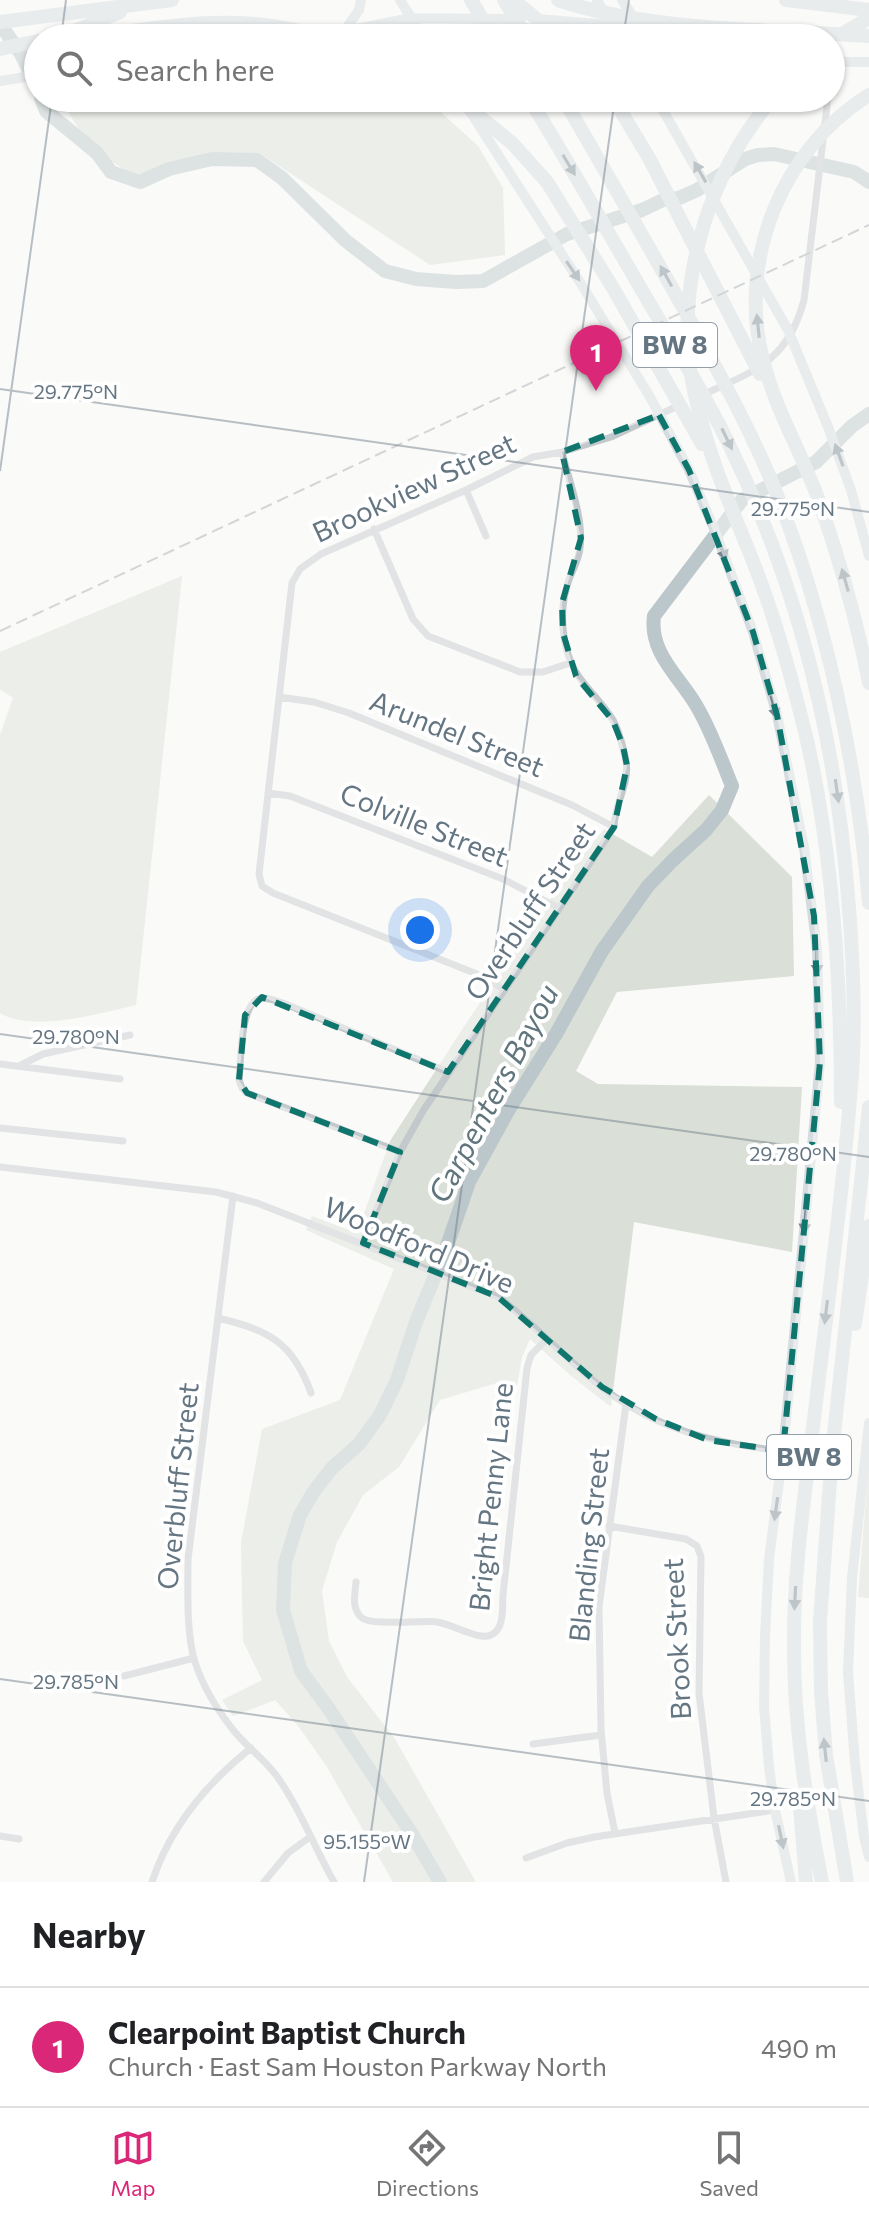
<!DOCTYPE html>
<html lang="en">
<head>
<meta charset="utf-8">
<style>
  body { margin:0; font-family:Commissioner,sans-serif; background:#f6f6f6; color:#202124 }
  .you { position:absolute; left:420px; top:930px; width:28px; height:28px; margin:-20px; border:6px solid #fff; border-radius:50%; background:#1a73e8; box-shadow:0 0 0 12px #1a73e833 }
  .badge { display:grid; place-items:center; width:52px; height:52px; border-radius:50%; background:#db2777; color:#fff; font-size:26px; font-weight:700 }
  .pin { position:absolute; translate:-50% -66px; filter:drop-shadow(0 2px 4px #0008) }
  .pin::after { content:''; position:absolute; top:42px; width:28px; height:24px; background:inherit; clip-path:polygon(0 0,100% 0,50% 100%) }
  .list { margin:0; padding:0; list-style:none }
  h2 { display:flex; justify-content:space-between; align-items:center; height:104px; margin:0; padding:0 32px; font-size:34px }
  h2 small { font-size:26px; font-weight:400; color:#757577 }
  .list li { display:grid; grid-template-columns:52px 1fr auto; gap:24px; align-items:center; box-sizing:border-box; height:120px; padding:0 32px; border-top:2px solid #e0e0e0 }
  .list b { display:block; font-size:30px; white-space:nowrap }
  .list p { margin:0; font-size:26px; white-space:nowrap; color:#757577 }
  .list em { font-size:26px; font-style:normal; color:#757577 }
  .icon { flex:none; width:44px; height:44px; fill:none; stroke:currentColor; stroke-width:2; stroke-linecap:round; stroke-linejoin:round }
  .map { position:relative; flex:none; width:869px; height:1882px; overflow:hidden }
  .search { position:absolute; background:#fff; box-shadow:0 2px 6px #0004; left:24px; right:24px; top:24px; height:88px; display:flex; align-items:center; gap:20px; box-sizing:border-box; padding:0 28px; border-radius:44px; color:#757577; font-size:30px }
  .sheet { height:224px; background:#fff }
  nav { display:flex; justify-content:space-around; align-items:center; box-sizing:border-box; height:112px; border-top:2px solid #e0e0e0; background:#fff; font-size:22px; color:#757577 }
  nav a { display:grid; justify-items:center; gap:4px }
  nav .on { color:#db2777 }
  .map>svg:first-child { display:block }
  .green { fill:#dadfd7 }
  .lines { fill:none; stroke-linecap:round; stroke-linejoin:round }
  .river { stroke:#bbc7cb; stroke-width:14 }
  .minor { stroke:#c3c8cc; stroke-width:7 }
  .secondary { stroke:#d6dbdf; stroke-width:10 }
  .motorway { stroke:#d6dbdf; stroke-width:14 }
  .rail { stroke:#a2aab0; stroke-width:2; stroke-dasharray:12 6; stroke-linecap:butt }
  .oneway { fill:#768591 }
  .marked { fill:none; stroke:#0f766e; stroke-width:6; stroke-dasharray:16 10; stroke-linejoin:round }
  .ticks { fill:none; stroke:#657683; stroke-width:2; stroke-opacity:0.45 }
  .labels { text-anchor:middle; stroke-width:8; stroke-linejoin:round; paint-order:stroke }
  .shield { fill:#fff; stroke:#939fa8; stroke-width:2 }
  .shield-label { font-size:26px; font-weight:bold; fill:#657683 }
  .street-label { font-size:28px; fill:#657683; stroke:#fff }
  .water-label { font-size:30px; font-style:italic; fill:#60757c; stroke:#fff }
  .ticks-label { font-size:20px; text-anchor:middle; fill:#657683; stroke:#fff; stroke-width:8; stroke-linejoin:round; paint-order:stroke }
</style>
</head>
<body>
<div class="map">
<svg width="869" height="1882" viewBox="0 0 869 1882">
  <rect width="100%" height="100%" fill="#fafaf8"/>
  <path class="green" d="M67,98h358l53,48 25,42 2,67 -75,10 -169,-111 -86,9 -37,15 -47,-29 -24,-39z
    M182,576l-46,429c-36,8 -103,28 -136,8v-278l13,-37 -13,-9v-37z
    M709,795l83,82 2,99 -177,16 -41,79 22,13 204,3 -10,165 -158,-30 -23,185 -41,-32 -40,-36 -8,18 -6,34 -16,-9 -60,18 -41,67 -36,28 -26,47 -15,49 7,50 18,36 48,62 81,143h-83l-66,-115 -28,-40 -24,-27 -42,16 -11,-16 40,-20 -19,-39 -2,-98 21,-114 78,-29 54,-131 -88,-39 6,-14 45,17 33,-92 77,-119 100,-147 37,-46 48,28z
    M869,1461v137l-11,-1z"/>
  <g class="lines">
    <path class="river" d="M0,24l21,30 17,34
      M41,98l5,13 51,42 14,19 29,10 29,-13 43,-10 45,1 25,18 64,63 39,30 31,8 40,3 27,-1 84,-47 75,-24 21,-10 16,-2 18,-8 48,-31 13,-4 16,-1 80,18 15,10
      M440,1882l-28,-48 -83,-125 -28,-38 -18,-61 2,-47 15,-48 14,-24 18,-23 27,-24 21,-29 17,-35 19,-58 30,-73 23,-67 39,-71 48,-77 46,-83 46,-65 25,-26 33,-30 16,-20 10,-24c-11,-27 -21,-56 -36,-81 -17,-29 -47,-52 -42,-89l88,-116 74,-38 36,-36 17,-12"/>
    <path class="minor" d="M702,395c53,-24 86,-34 102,-95l24,-202
      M466,490l20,46
      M374,529l39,90 15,17 92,36h23l27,-9
      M279,697l35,5 35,11 223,92 42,22
      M268,793l22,3 213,83 56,29
      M504,990l-17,-12 -214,-85 -11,-7 -3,-12 33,-291 8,-14 21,-15 145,-64 67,-33 29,-5 49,-15 69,-32
      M0,1064l120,15
      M21,1065l22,-11 87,-19
      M0,1128l123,13
      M400,1152l-153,-59 -5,-5 -3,-8c2,-18 1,-73 19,-81 7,-3 18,2 25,4l165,69
      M0,1167l216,25 41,11 241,94c36,27 67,61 102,89 55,43 116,58 183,65
      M233,1196l-45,363c0,29 -2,76 7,103 8,25 23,49 39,69 13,16 30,28 42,44 24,33 38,72 58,107
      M363,1243l37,-91 23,-41 191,-284c0,-22 16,-43 12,-66 -3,-14 -6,-28 -13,-41 -21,-33 -42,-39 -49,-83 -3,-21 -2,-40 6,-60 4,-10 9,-18 10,-29 4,-29 -11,-67 -18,-96
      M218,1318c50,12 75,24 93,75
      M609,1526l77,13 11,7 4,11 -2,136 15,125 12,64
      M356,1582c-1,12 -5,27 6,36 11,8 58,2 75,4 15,2 42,19 54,13 14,-6 11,-28 12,-40l24,-227 4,-13 16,-16
      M124,1676l70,-18
      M533,1744l68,-9
      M615,1833l-8,-40 -6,-63 -2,-123 27,-203
      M0,1836l19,3
      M526,1858l41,-15 27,-6 181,-27
      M152,1882c18,-55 54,-98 99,-134
      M264,1882l24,-29 22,-16"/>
    <path class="secondary" d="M400,0l24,38
      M597,0l22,38
      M622,0l12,18
      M537,19l74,6 78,13
      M345,30l14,-20 2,-10
      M365,31l17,1 21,6
      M319,33l32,-3 60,-12 110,1
      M281,38l22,-3
      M465,38c36,-21 86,-6 125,0
      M831,62h38
      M0,81l38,-6
      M656,98l132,232 40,97 23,63 18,66
      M471,113l112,174 67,110 39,73 26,61 38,101 24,83 27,132 13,103 3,112 -37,389 -14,108 -4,76 -1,72 5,60 6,43 16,72
      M869,1423l-17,155 -4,94 7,91 9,74 5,20"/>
    <path class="motorway" d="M471,0l23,38
      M504,0l23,38
      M513,0l48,38
      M558,0c95,32 211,29 311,36
      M786,0l83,10
      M0,22l172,-22
      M842,34l27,-16
      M50,38l27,-8 43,-18
      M82,38c57,-8 117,-19 174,-14 25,2 49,8 74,14
      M0,49l38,-8
      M869,95c-87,54 -132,165 -106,265 12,49 39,93 56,141 21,60 38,120 50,182
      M457,98l55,45 35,39 66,106 89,156
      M529,98c44,72 85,145 128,218 27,46 55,91 77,139 66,138 102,289 114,441 5,59 8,118 4,178 -9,121 -26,242 -40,362 -9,71 -19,143 -18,214 0,79 13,155 28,232
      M563,98c46,80 93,160 138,242 25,46 50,92 70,140 54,130 86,284 98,423
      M613,98l36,60 111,216
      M773,98c-61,71 -93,171 -84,264 4,32 13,63 23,94 15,46 36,89 52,135 17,47 30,96 42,145 27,117 35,246 35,366
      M855,1324l14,-98
      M800,1806l6,76
      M847,1882l-21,-127 -5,-64 -1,-69 12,-169 37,-346"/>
    <path class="rail" d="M0,631l869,-406"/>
  </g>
  <defs><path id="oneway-solid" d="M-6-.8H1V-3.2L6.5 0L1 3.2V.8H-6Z" transform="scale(2)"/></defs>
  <g class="oneway">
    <use href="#oneway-solid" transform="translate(569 165) rotate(59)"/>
    <use href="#oneway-solid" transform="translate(700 172) rotate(-120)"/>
    <use href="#oneway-solid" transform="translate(573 271) rotate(56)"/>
    <use href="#oneway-solid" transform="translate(666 276) rotate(-119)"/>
    <use href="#oneway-solid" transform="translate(758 326) rotate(-96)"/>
    <use href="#oneway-solid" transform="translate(727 439) rotate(64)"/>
    <use href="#oneway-solid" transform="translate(839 455) rotate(-110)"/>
    <use href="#oneway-solid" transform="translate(722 549) rotate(69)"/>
    <use href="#oneway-solid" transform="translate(845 580) rotate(-106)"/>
    <use href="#oneway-solid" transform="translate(774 707) rotate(75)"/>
    <use href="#oneway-solid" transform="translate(837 791) rotate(82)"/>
    <use href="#oneway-solid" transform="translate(817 963) rotate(89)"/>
    <use href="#oneway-solid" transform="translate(805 1222) rotate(95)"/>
    <use href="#oneway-solid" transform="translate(826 1312) rotate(97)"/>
    <use href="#oneway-solid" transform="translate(776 1509) rotate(98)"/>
    <use href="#oneway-solid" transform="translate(795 1598) rotate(93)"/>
    <use href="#oneway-solid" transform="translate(825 1750) rotate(-96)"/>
    <use href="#oneway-solid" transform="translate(781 1837) rotate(78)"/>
  </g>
  <path d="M0 0H869V1882H0ZM659,415l30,55 64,162 24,83 37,201 6,146 -37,389 -75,-11 -52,-21 -54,-32 -104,-90 -135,-54 37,-91 -153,-59 -8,-13 6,-65 17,-18 186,75 166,-245 13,-61 -4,-20 -10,-25 -37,-45 -13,-43 -1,-30 19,-65 -19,-86z" fill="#fafaf8" fill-opacity=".55" fill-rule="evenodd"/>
  <path class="marked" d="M659,415l30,55 64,162 24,83 37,201 6,146 -37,389 -75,-11 -52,-21 -54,-32 -104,-90 -135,-54 37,-91 -153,-59 -8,-13 6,-65 17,-18 186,75 166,-245 13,-61 -4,-20 -10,-25 -37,-45 -13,-43 -1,-30 19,-65 -19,-86z"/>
  <path class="ticks" d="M61,38l5,-38M623,38l6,-38M0,389l869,123M0,471l52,-373M0,1034l869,123M0,1679l869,122M364,1882l251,-1784"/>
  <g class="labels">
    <g class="shield">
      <rect x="633" y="323" width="84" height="44" rx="6"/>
      <rect x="767" y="1435" width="84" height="44" rx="6"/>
    </g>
    <g class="shield-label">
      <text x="675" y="354">BW 8</text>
      <text x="809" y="1466">BW 8</text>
    </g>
    <g class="street-label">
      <text transform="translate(414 488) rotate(-25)" y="10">Brookview Street</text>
      <text transform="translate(457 734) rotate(22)" y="10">Arundel Street</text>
      <text transform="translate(424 825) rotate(22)" y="10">Colville Street</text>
      <text transform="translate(530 911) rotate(-56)" y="10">Overbluff Street</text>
      <text transform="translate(419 1245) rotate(23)" y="10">Woodford Drive</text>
      <text transform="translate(178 1486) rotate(-84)" y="10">Overbluff Street</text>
      <text transform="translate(491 1497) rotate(-84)" y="10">Bright Penny Lane</text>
      <text transform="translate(589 1545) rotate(-84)" y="10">Blanding Street</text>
      <text transform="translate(677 1639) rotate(-93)" y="10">Brook Street</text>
    </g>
    <g class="water-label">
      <text transform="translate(494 1094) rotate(-62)" y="10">Carpenters Bayou</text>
    </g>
  </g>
  <g class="ticks-label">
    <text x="76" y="399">29.775°N</text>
    <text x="793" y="516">29.775°N</text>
    <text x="76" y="1044">29.780°N</text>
    <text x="793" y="1161">29.780°N</text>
    <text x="76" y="1689">29.785°N</text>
    <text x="793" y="1806">29.785°N</text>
    <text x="367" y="1849">95.155°W</text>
  </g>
</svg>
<div class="you"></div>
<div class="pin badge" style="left:596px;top:391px">1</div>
<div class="search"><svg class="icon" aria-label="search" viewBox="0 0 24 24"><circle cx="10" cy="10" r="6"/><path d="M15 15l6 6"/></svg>Search here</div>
</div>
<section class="sheet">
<h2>Nearby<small></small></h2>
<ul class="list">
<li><span class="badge">1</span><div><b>Clearpoint Baptist Church</b><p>Church · East Sam Houston Parkway North</p></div><em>490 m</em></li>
</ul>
</section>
<nav>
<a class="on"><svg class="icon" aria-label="map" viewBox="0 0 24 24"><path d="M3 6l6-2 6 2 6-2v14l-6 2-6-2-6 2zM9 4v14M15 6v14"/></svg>Map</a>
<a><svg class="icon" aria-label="directions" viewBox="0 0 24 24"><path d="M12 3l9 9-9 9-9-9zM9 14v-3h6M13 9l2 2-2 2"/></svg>Directions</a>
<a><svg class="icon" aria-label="saved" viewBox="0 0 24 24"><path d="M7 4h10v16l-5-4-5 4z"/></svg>Saved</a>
</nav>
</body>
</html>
